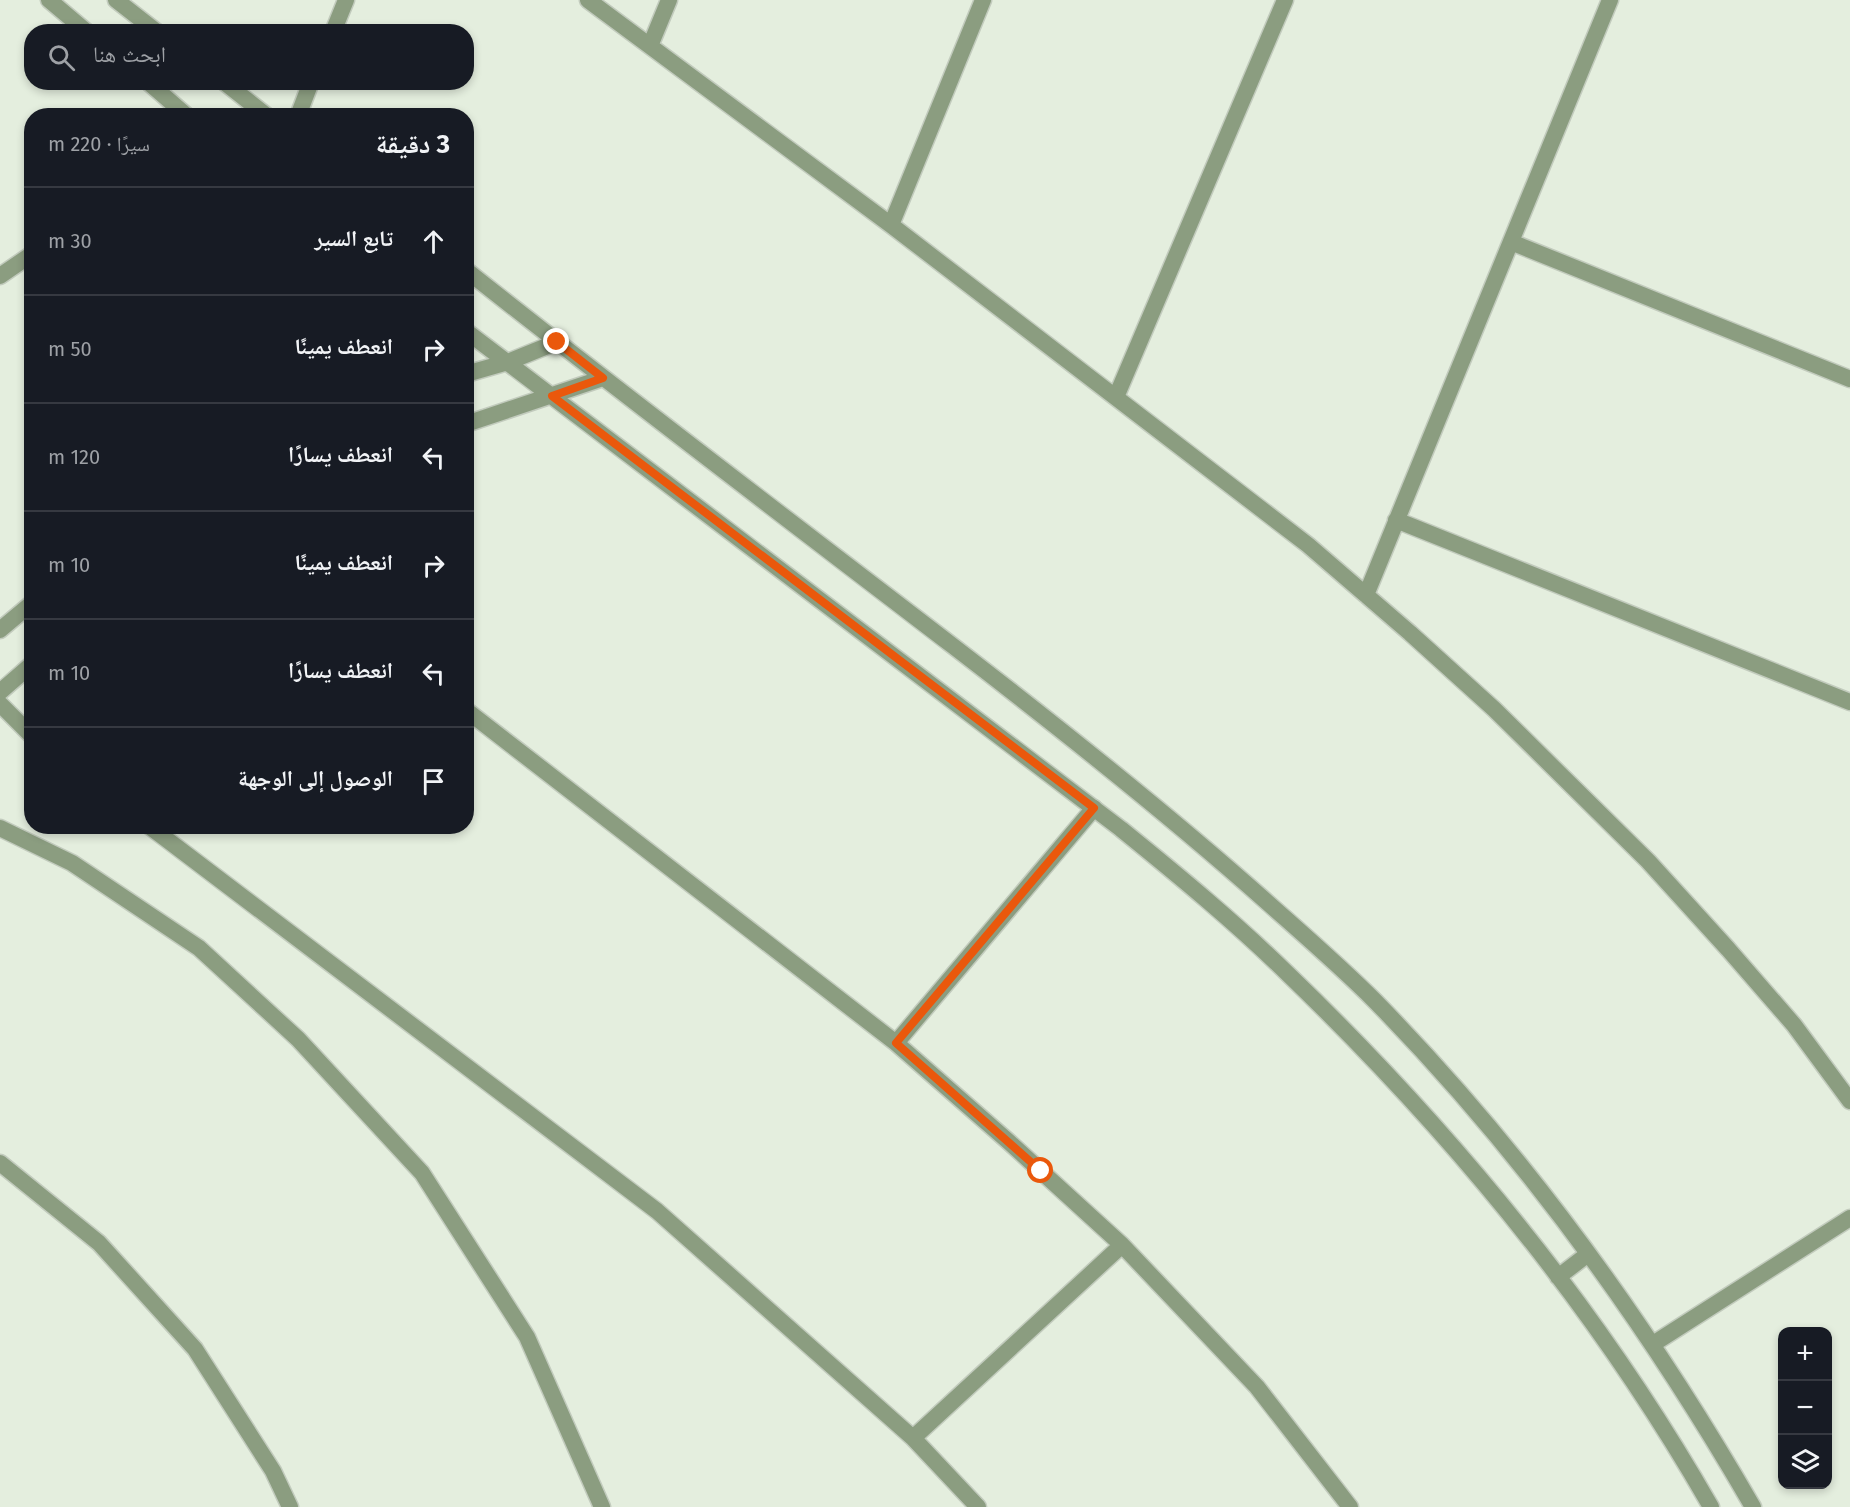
<!DOCTYPE html>
<html lang="ar">
<head>
<meta charset="utf-8">
<style>
  body { margin:0; font-family:"Fira Sans","Noto Naskh Arabic",sans-serif; background:#20242c; color:#f1f3f6; direction:rtl }
  .controls { position:absolute; right:18px; bottom:18px; display:grid; overflow:hidden; border-radius:12px; box-shadow:0 3px 9px #0003 }
  .controls button { width:54px; height:54px; display:grid; place-items:center; padding:0; border:0; border-bottom:2px solid #363941; background:#171b24; color:#f1f3f6; font:30px sans-serif }
  .stop { position:absolute; width:18px; height:18px; margin:-14px; border:4px solid #ea580c; border-radius:50%; background:#fff }
  .stop.end { background:#ea580c; border-color:#fff; box-shadow:0 2px 6px #0008 }
  .list { margin:0; padding:0; list-style:none }
  h2 { display:flex; justify-content:space-between; align-items:center; height:78px; margin:0; padding:0 24px; font-size:26px }
  h2 small { font-size:20px; font-weight:400; color:#9ea1a6 }
  .list li { display:grid; grid-template-columns:39px 1fr auto; gap:18px; align-items:center; box-sizing:border-box; height:108px; padding:0 24px; border-top:2px solid #363941 }
  .list b { display:block; font-size:22px; white-space:nowrap }
  .list em { font-size:20px; font-style:normal; color:#9ea1a6 }
  .icon { flex:none; width:33px; height:33px; fill:none; stroke:currentColor; stroke-width:2; stroke-linecap:round; stroke-linejoin:round }
  .map { position:relative; flex:none; width:1850px; height:1507px; overflow:hidden; direction:ltr }
  .search { position:absolute; background:#171b24; box-shadow:0 3px 9px #0003; left:24px; top:24px; width:450px; height:66px; display:flex; align-items:center; gap:15px; box-sizing:border-box; padding:0 21px; border-radius:24px; color:#9ea1a6; font-size:22px }
  .panel { position:absolute; background:#171b24; box-shadow:0 3px 9px #0003; left:24px; top:108px; width:450px; height:726px; border-radius:24px; direction:rtl }
  .map>svg:first-child { display:block }
  .lines { fill:none; stroke-linecap:round; stroke-linejoin:round }
  .minor-casing { stroke:#c2cbbd; stroke-width:19 }
  .tertiary-casing { stroke:#c2cbbd; stroke-width:19 }
  .minor { stroke:#8b9d80; stroke-width:16 }
  .tertiary { stroke:#8b9d80; stroke-width:16 }
  .route { stroke:#ea580c; stroke-width:8 }
</style>
</head>
<body>
<div class="map">
<svg width="1850" height="1507" viewBox="0 0 1850 1507">
  <rect width="100%" height="100%" fill="#e4eede"/>
  <g class="lines">
    <defs>
      <path id="minor" d="M588,0l303,225 417,320 102,88 84,76 154,152 80,88 66,76 56,76
        M333,32l13,-32
        M650,46l19,-46
        M298,116l13,-34
        M891,225l92,-225
        M1511,242l339,137
        M0,276l32,-22
        M1116,397l169,-397
        M1396,520l454,182
        M1366,595l244,-595
        M0,704l32,32
        M466,710l430,333 113,99 113,103 135,142 93,120
        M149,826l508,385 256,227 65,69
        M0,828l72,35 127,85 99,91 124,134 105,164 75,170
        M896,1043l198,-235
        M0,1163l99,80 96,106 78,122 17,36
        M1653,1344l197,-126
        M913,1438l209,-193"/>
      <path id="tertiary" d="M49,0l38,32
        M116,0l41,32
        M148,82l39,34
        M224,82l43,34
        M466,270c161,128 324,251 487,376 108,83 214,167 315,257 36,32 73,64 107,98 148,151 273,324 378,506
        M466,331l655,498c58,47 115,94 168,146 162,156 310,336 422,532
        M466,374l42,-12 49,-20
        M466,424l137,-46
        M0,630l32,-27
        M0,692l32,-28
        M1558,1277l30,-23"/>
    </defs>
    <use href="#minor" class="minor-casing"/>
    <use href="#tertiary" class="tertiary-casing"/>
    <use href="#minor" class="minor"/>
    <use href="#tertiary" class="tertiary"/>
  </g>
  <g class="lines">
    <path class="route" d="M557,342l46,36 -51,18 542,412 -198,235 145,128"/>
  </g>
</svg>
<div class="controls">
<button>+</button>
<button>−</button>
<button><svg class="icon" aria-label="layers" viewBox="0 0 24 24"><path d="M12 4l9 5-9 5-9-5zM3 14l9 5 9-5"/></svg></button>
</div>
<div class="stop" style="left:1041px;top:1171px"></div>
<div class="stop end" style="left:557px;top:342px"></div>
<div class="search"><svg class="icon" aria-label="search" viewBox="0 0 24 24"><circle cx="10" cy="10" r="6"/><path d="M15 15l6 6"/></svg>ابحث هنا</div>
<section class="panel">
<h2>3 دقيقة<small>سيرًا · 220 m</small></h2>
<ul class="list">
<li><svg class="icon" aria-label="ahead" viewBox="0 0 24 24"><path d="M12 20V5M6 11l6-6 6 6"/></svg><div><b>تابع السير</b></div><em>30 m</em></li>
<li><svg class="icon" aria-label="right" viewBox="0 0 24 24"><path d="M7 20v-9h11M14 6l5 5-5 5"/></svg><div><b>انعطف يمينًا</b></div><em>50 m</em></li>
<li><svg class="icon" aria-label="left" viewBox="0 0 24 24"><path d="M17 20v-9H6M10 6l-5 5 5 5"/></svg><div><b>انعطف يسارًا</b></div><em>120 m</em></li>
<li><svg class="icon" aria-label="right" viewBox="0 0 24 24"><path d="M7 20v-9h11M14 6l5 5-5 5"/></svg><div><b>انعطف يمينًا</b></div><em>10 m</em></li>
<li><svg class="icon" aria-label="left" viewBox="0 0 24 24"><path d="M17 20v-9H6M10 6l-5 5 5 5"/></svg><div><b>انعطف يسارًا</b></div><em>10 m</em></li>
<li><svg class="icon" aria-label="arrive" viewBox="0 0 24 24"><path d="M6 21V4h12l-3 4 3 4H6"/></svg><div><b>الوصول إلى الوجهة</b></div></li>
</ul>
</section>
</div>
</body>
</html>
